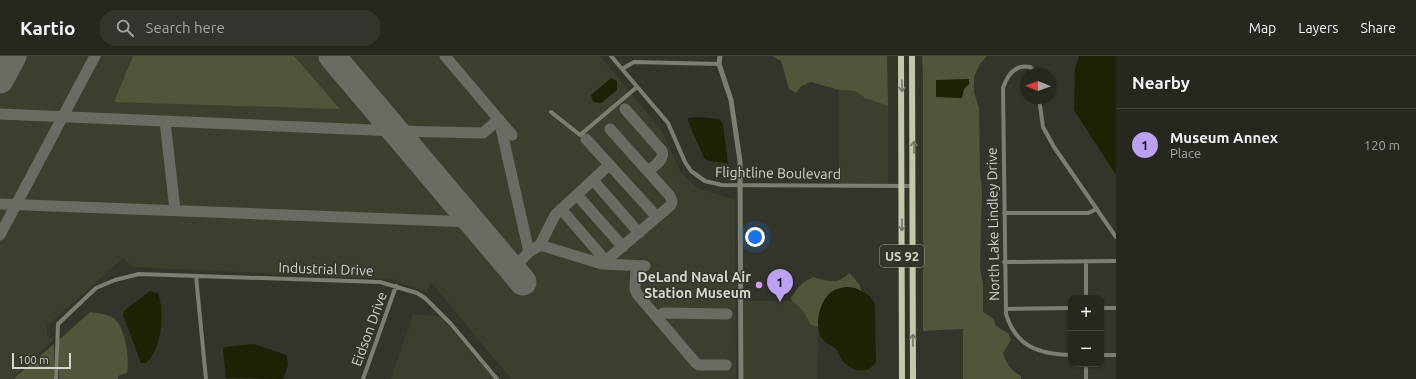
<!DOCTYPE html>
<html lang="en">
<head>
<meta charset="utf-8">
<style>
  body { margin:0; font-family:Ubuntu,sans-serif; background:#32342d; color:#f1f3f6 }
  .controls { position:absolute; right:12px; bottom:12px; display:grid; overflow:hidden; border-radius:8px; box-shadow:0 1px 3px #0004 }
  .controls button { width:36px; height:36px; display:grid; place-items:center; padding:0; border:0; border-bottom:1px solid #42443e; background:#262820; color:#f1f3f6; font:20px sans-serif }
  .compass { position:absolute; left:1020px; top:12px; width:36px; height:36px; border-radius:50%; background:#262820; box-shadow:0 1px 3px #0004; rotate:271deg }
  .scale { position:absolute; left:12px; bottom:10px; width:59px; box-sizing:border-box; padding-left:4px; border:2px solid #d4d5ce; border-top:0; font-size:11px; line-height:14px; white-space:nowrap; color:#d4d5ce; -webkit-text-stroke:3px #33352b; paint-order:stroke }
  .you { position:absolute; left:755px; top:181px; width:14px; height:14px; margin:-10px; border:3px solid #fff; border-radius:50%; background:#1a73e8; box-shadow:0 0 0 6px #1a73e833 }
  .badge { display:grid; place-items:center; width:26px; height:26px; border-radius:50%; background:#bca0f2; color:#111; font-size:13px; font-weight:700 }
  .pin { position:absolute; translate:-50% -33px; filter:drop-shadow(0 1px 2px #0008) }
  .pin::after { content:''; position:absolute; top:21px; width:14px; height:12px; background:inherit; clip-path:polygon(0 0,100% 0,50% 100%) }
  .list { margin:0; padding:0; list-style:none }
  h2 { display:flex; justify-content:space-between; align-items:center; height:52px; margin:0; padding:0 16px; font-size:17px }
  h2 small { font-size:13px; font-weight:400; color:#a4a6a5 }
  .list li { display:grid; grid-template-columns:26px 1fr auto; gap:12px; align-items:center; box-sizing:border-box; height:72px; padding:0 16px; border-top:1px solid #42443e }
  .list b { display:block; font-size:15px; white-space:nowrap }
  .list p { margin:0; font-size:13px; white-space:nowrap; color:#a4a6a5 }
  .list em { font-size:13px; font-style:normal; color:#a4a6a5 }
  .icon { flex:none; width:22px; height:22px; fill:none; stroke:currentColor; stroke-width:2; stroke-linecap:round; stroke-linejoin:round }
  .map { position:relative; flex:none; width:1116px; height:323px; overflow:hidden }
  header { display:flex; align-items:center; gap:24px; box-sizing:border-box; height:56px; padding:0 20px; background:#262820; border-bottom:1px solid #42443e }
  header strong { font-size:19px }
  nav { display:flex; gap:22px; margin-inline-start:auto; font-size:14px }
  .search { width:280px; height:36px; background:#32342d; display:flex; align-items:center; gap:10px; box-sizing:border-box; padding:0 14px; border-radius:16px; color:#a4a6a5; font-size:15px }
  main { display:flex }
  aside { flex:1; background:#262820 }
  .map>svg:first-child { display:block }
  .built { fill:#3c3f2e }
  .green { fill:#51553a }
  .water { fill:#1e2103 }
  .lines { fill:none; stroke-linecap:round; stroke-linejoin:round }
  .taxiway { stroke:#6a6c63; stroke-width:11 }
  .runway { stroke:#6a6c63; stroke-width:27 }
  .minor { stroke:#7b7e70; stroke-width:4 }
  .tertiary { stroke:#7b7e70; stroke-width:5 }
  .primary { stroke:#c3c8aa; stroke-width:6 }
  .oneway { stroke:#747764 }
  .poi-dot { fill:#d99af7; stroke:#33352b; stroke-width:1.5 }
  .labels { text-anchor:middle; stroke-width:3; stroke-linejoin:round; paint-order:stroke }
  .shield { fill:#33352b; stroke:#a4a59d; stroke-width:1 }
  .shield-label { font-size:13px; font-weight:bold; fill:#d4d5ce }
  .street-label { font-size:14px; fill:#d4d5ce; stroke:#33352b }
  .poi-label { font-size:14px; font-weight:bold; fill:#d4d5ce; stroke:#33352b; text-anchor:end }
</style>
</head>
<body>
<header>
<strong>Kartio</strong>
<div class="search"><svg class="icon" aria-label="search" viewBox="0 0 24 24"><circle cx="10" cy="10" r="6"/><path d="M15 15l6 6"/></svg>Search here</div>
<nav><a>Map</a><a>Layers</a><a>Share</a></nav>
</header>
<main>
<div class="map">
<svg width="1116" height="323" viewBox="0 0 1116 323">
  <rect width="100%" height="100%" fill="#33352b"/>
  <path class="built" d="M0,0h600l62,75 19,42 16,15 38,12 1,179h-225l-80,-97 -4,10 -36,-13 -258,-12 -10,-9 -76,68v8l6,6 -42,39h-11z
    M839,34l16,1 10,7 23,8v78h-49z
    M744,245h48l7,4 6,7 6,13 7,2 -1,52h-73z
    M413,259l27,1 54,63h-103z"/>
  <path class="green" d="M133,0h161l46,53 -226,-7z
    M772,0h115l1,50 -23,-8 -10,-7 -16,-1 -28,-8 -10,4 -5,7 -7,-4 -8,-28z
    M922,0h65l-7,8 -6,13v15l5,16 1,65 2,17 -2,78 3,16v28l10,6 3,8 12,7 3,7 -8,13c3,10 8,18 18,23v3h-58v-50l-40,2v-256z
    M850,217l9,11 3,8c-8,-5 -12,-4 -21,-2 -20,4 -21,19 -23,37l-7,-2c-8,-14 -6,-14 -19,-24l-1,-3c7,-11 10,-15 22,-21 18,5 22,8 37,-4z
    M90,256c7,1 16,2 22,5 13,6 18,43 15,56l-9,3v3h-59v-39z
    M54,288v35h-41z"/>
  <path class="water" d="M1079,0h37v119l-42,-65 1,-41z
    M611,22l6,3v9l-16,13 -8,-1 -2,-7z
    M969,23v5l-5,5 -2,9 -26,-1v-17z
    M699,61l20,2 4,5 5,39 -20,-2 -4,-3 -16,-37v-3z
    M846,231c11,0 24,6 29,17l1,58c-8,13 -24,10 -33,-1 -3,-3 -4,-7 -6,-11 -5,-5 -12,-6 -16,-13 -7,-13 -1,-36 10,-45 4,-3 10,-4 15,-5z
    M150,235l8,2c7,19 4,56 -12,70h-5l-18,-48 1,-4z
    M254,288l30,10 3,2 1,10 -5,13 -57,-1 -3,-29 2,-2z"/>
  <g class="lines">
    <path class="taxiway" d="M445,0l67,79
      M625,53l37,42c3,9 -8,15 -14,20
      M0,58l396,17 87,2 16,-14 30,133 -16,17
      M165,65l10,89
      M586,83l71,78
      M593,124l46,53
      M577,139l46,52
      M0,148l473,18
      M561,153l45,52
      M0,179l95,-179
      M540,189l15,-30 54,-50
      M529,196l11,-7 62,19 43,2
      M602,208l69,-59 1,-4 -2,-5 -60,-67
      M636,210l-1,23 2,5 58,68 4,3h27
      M657,261l6,-4 64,1"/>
    <path class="runway" d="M332,0l191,226
      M0,24l13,-24"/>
    <path class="minor" d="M611,0l57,67 17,39 6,9 14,10 17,4 191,1
      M622,13l12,-7 85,2
      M1037,18l-7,-7c-15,-3 -23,9 -27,21l3,226c10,33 33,40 65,41
      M1039,42l4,29 11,20 62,90
      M551,56l29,23 57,-48
      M1004,157h84l9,-4
      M1004,206l112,-1
      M196,220l10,103
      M1086,242v-37
      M1101,252h15
      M1006,253l65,-1
      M1101,299h15
      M1086,308v15
      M56,323l2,-55 38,-36 19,-8 24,-6 241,8 37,11 8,5 26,26 46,55
      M363,323l33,-93"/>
    <path class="tertiary" d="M720,0l-1,8 12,36 9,61 1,218"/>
    <path class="primary" d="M901,0l1,323
      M912,0l1,323"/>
  </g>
  <defs><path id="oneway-shaft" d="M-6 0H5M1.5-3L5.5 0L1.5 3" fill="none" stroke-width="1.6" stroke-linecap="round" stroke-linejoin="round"/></defs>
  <g class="oneway">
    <use href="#oneway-shaft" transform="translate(902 30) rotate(89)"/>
    <use href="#oneway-shaft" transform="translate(914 91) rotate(-90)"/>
    <use href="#oneway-shaft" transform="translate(902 169) rotate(90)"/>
    <use href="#oneway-shaft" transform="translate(913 284) rotate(-90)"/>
  </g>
  <circle class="poi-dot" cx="759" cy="229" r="4"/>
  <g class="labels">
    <rect class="shield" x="880" y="189" width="44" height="22" rx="3"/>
    <g class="shield-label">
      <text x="902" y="205">US 92</text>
    </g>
    <g class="street-label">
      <text transform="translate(778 117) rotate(1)" y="5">Flightline Boulevard</text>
      <text transform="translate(993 168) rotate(-91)" y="5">North Lake Lindley Drive</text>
      <text transform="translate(326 213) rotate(2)" y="5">Industrial Drive</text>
      <text transform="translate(369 273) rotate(-70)" y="5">Eidson Drive</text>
    </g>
    <g class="poi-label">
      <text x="751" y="226">DeLand Naval Air<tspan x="751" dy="16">Station Museum</tspan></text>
    </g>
  </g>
</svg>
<div class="controls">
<button>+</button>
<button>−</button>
</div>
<svg class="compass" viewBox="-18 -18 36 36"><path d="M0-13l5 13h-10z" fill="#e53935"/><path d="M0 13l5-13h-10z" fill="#a4a6a5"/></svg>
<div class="scale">100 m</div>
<div class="you"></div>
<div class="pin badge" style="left:780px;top:246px">1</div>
</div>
<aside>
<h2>Nearby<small></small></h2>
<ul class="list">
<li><span class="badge">1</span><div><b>Museum Annex</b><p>Place</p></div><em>120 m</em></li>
</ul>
</aside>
</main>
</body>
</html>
